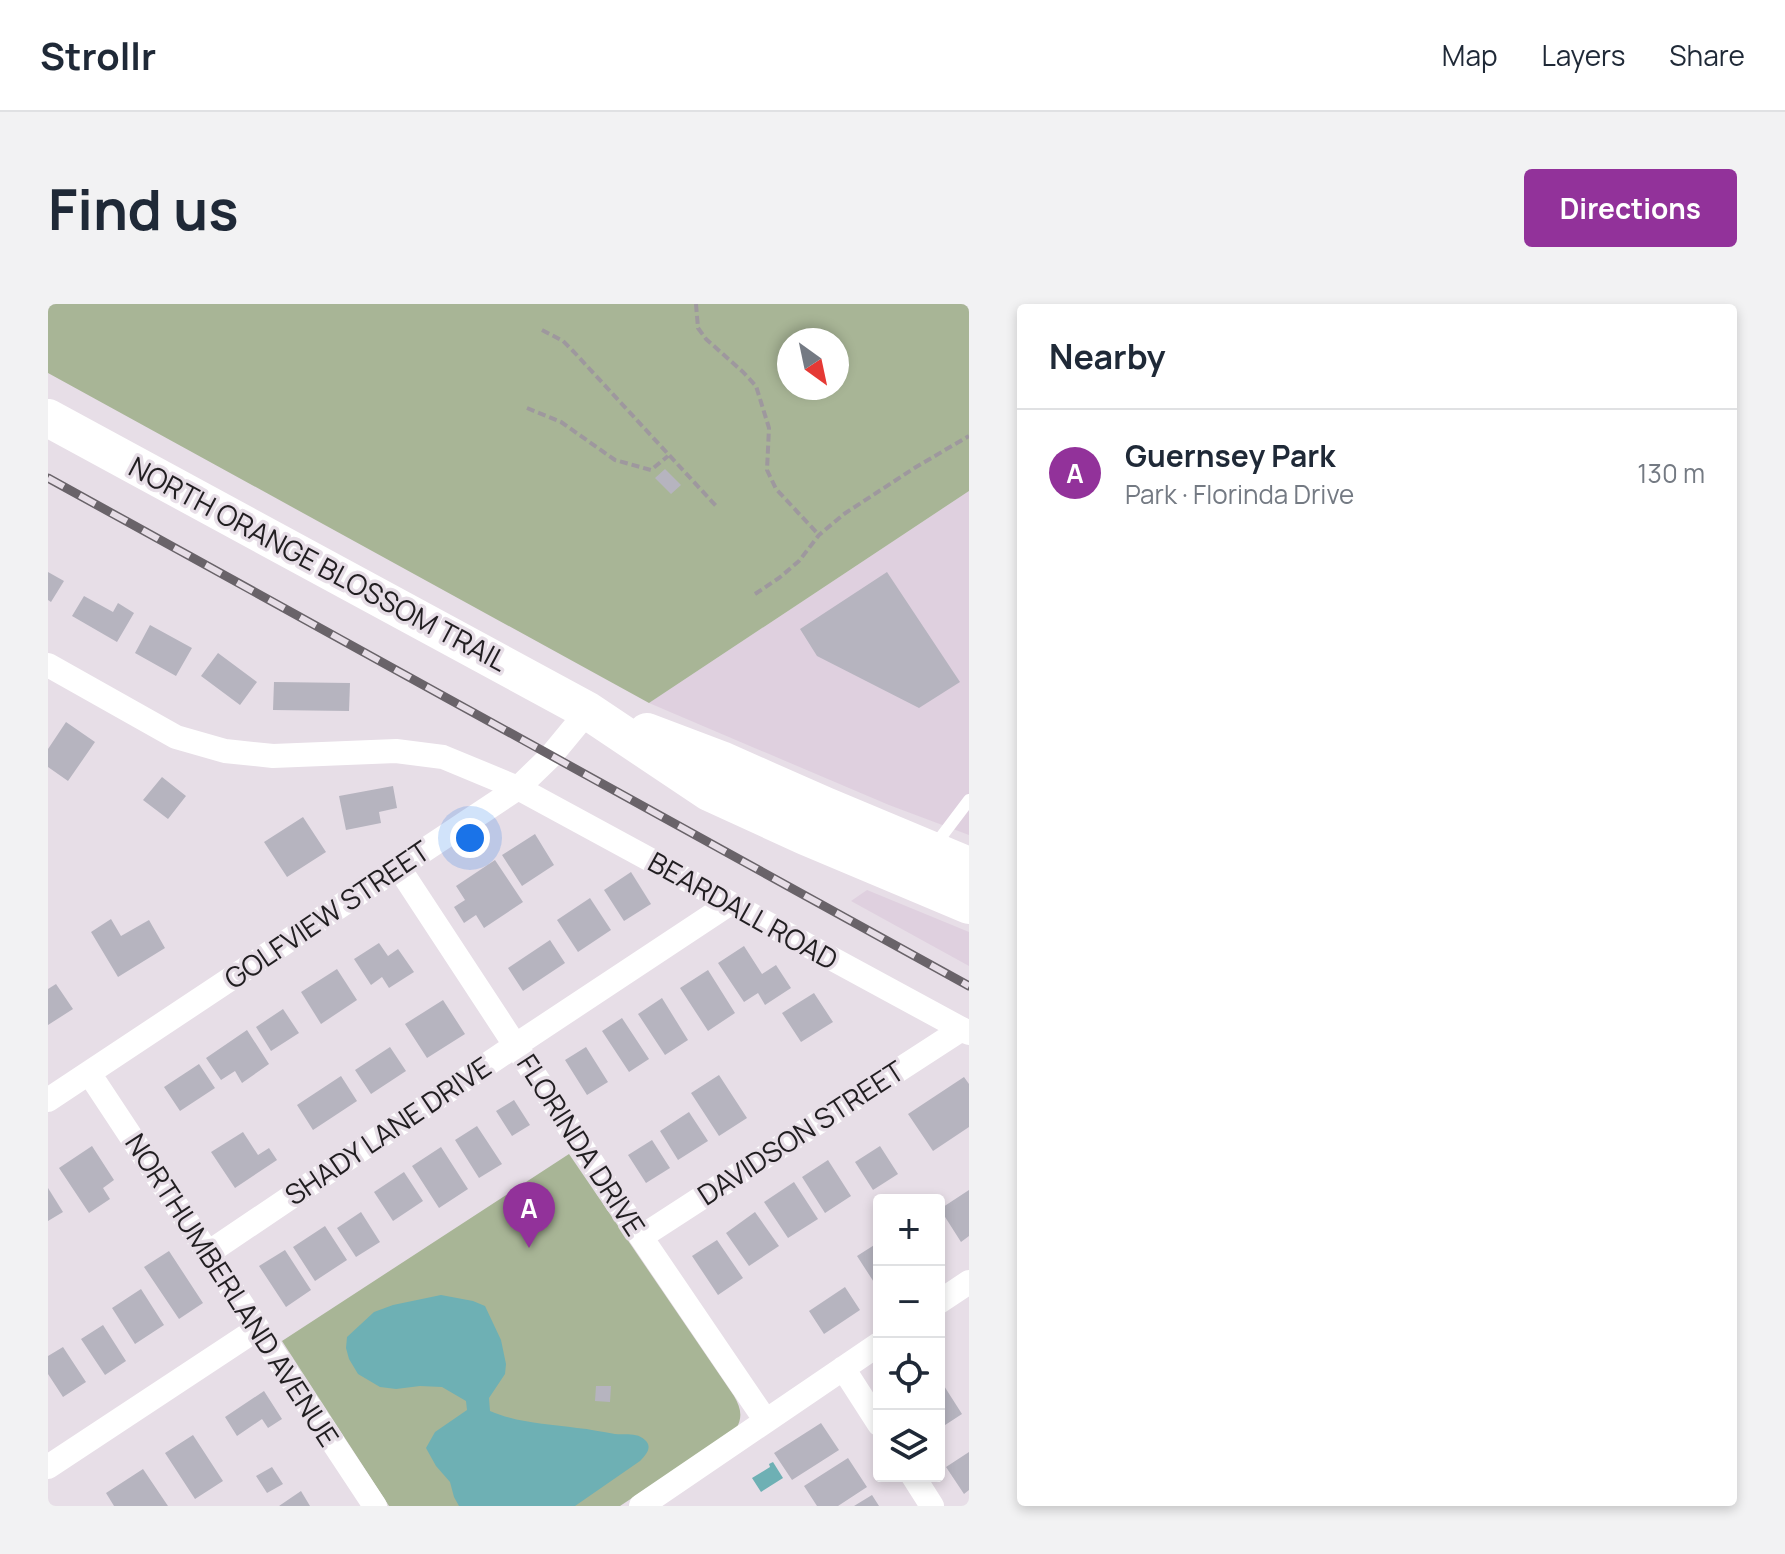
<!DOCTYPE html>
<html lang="en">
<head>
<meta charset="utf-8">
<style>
  body { margin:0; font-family:Manrope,sans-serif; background:#f2f2f3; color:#1f2937 }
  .controls { position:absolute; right:24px; bottom:24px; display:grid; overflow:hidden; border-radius:8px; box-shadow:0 4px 12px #0003 }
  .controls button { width:72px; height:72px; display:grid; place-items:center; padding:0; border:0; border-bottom:2px solid #e0e1e3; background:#fff; color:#1f2937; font:40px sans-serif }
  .compass { position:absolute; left:729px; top:24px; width:72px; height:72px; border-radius:50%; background:#fff; box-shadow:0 4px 12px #0003; rotate:147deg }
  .you { position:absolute; left:422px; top:534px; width:28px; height:28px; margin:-20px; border:6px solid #fff; border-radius:50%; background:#1a73e8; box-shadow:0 0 0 12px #1a73e833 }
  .badge { display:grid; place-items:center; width:52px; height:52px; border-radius:50%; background:#92329a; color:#fff; font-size:26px; font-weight:700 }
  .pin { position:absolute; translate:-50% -66px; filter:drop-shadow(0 2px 4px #0008) }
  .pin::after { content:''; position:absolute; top:42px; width:28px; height:24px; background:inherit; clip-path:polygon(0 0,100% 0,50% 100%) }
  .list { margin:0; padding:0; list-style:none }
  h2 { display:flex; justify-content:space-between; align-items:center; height:104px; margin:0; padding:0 32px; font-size:34px }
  h2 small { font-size:26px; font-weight:400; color:#747a83 }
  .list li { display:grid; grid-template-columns:52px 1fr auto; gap:24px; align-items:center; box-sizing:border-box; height:128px; padding:0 32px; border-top:2px solid #e0e1e3 }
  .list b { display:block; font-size:30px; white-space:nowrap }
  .list p { margin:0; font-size:26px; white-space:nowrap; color:#747a83 }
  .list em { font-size:26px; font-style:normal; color:#747a83 }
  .icon { flex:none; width:44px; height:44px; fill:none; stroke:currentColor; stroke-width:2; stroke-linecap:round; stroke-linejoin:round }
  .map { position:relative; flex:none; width:921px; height:1202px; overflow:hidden; border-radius:8px }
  header { display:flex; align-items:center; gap:48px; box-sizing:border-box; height:112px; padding:0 40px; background:#fff; border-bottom:2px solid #e0e1e3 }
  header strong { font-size:38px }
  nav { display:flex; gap:44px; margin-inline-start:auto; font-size:28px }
  .intro { display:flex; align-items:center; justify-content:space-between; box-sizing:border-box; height:192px; padding:0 48px }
  h1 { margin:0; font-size:56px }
  .button { padding:20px 36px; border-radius:8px; background:#92329a; color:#fff; font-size:28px; font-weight:700 }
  main { display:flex; gap:48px; padding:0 48px }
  aside { flex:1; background:#fff; border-radius:8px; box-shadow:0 4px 12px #0003 }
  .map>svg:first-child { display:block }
  .built { fill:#dfd0df }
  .green { fill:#a8b596; fill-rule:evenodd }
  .water { fill:#6eb0b4 }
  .building { fill:#b6b4bf }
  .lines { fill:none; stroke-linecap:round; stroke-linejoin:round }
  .path { stroke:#9e989e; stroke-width:4; stroke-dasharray:8 4; stroke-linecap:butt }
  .service { stroke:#fff; stroke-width:12 }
  .minor { stroke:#fff; stroke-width:24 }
  .primary { stroke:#fff; stroke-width:38 }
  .rail-casing { stroke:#696369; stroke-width:9 }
  .rail { stroke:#e7dee7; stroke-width:6; stroke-dasharray:18; stroke-linecap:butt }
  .labels { text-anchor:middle; stroke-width:7; stroke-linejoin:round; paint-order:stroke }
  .street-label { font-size:28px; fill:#211e21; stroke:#e7dee7 }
</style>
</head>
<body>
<header>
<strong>Strollr</strong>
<nav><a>Map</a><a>Layers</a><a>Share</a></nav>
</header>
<div class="intro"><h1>Find us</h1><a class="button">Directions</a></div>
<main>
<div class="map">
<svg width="921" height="1202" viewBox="0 0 921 1202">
  <rect width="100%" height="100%" fill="#e7dee7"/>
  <path class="built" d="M921,187v344l-80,-30 -240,-102z
    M819,586l102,42v34l-118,-65z"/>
  <path class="green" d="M0,0h921v187l-320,212 -601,-330zM741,36h48v48h-48z
    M521,850l165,242c7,12 9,21 2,33l-116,77h-231l-107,-165z"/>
  <path class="water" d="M393,991l32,6 12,5 16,34 5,24 -1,10 -16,24 1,13c28,12 57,13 87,17 13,1 25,4 38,6 10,1 22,-2 30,6 8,7 1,15 -5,21l-65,45h-116l-5,-9 -4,-15 -14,-16 -10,-18 9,-16 32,-22 -1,-9 -24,-14 -22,-1 -24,3 -16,-2 -22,-13 -9,-15 -3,-11 1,-11 27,-25 19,-7z
    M725,1158l10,16 -22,14 -9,-14 18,-11 -1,-3z"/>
  <path class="building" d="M617,165l16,16 -10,9 -16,-16z
    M0,268l16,9 -13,21 -3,-2z
    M839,268l73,110 -41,26 -102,-52 -17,-27z
    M36,292l29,16 5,-9 16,10 -17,29 -45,-26z
    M102,321l42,23 -16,28 -41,-23z
    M170,349l39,29 -17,23 -39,-29z
    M226,378l76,1 -1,28 -76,-1z
    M18,418l29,20 -27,39 -20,-14v-18z
    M114,473l24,19 -18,23 -25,-19z
    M345,482l4,22 -18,4 2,11 -35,7 -7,-34z
    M255,513l23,35 -39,25 -23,-35z
    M487,530l19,31 -32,21 -20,-31z
    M447,556l28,42 -39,26 -8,-13 -12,8 -10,-16 11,-7 -9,-14z
    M583,568l20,32 -27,17 -20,-31z
    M542,594l21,32 -33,22 -21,-32z
    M63,615l10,17 28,-16 16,28 -47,29 -27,-45z
    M502,636l15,23 -42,28 -15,-23z
    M331,639l9,13 10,-7 16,23 -25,16 -7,-11 -11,8 -17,-26z
    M696,642l18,28 14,-9 15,23 -26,17 -7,-12 -14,9 -26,-39z
    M289,665l20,31 -36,24 -20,-32z
    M660,666l27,43 -27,18 -28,-43z
    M8,680l17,25 -25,16v-36z
    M766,689l19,29 -32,20 -19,-29z
    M614,694l26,42 -23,15 -27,-41z
    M395,696l22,34 -38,24 -22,-34z
    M235,705l16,24 -28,18 -15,-24z
    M574,714l27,41 -20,13 -27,-41z
    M199,726l22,34 -27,19 -7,-12 -14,9 -15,-22z
    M342,743l16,24 -35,23 -16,-24z
    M538,743l22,35 -21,13 -22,-35z
    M151,760l16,24 -35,23 -16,-24z
    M671,771l28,43 -28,18 -28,-43z
    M293,772l16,25 -44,29 -16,-25z
    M916,773l5,7v43l-36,24 -25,-37z
    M466,796l16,25 -18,11 -16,-25z
    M641,808l19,29 -30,19 -18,-29z
    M429,822l25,38 -23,14 -24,-38z
    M195,828l15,23 11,-7 8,12 -42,28 -24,-36z
    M604,836l18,28 -24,15 -18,-28z
    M44,842l22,34 -11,8 7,11 -21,14 -30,-45z
    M832,842l18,28 -25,16 -18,-28z
    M393,843l27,42 -29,19 -27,-42z
    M780,856l23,36 -26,17 -23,-36z
    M356,868l19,29 -30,20 -19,-29z
    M746,878l24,37 -30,19 -24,-36z
    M0,884l15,24 -15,9z
    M921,886v46l-8,6 -21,-33z
    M313,908l19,30 -24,15 -19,-29z
    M707,908l24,34 -30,20 -23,-33z
    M277,922l22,34 -32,21 -22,-34z
    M669,936l26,38 -25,17 -26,-39z
    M831,938v48l-22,-34z
    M237,946l26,40 -25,17 -27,-41z
    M121,947l34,52 -24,16 -35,-52z
    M797,983l15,23 -36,24 -15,-23z
    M93,985l23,36 -29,19 -23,-36z
    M55,1021l23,36 -21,14 -24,-36z
    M15,1043l23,35 -23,15 -15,-23v-18z
    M891,1074l23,36 -23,15z
    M548,1082h15l-1,16 -15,-1z
    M216,1087l18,28 -14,9 -6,-9 -25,17 -12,-19z
    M773,1119l18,27 -47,30 -18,-27z
    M145,1131l30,46 -28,18 -30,-46z
    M921,1148v38l-5,4 -18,-27z
    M800,1154l19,29 -29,19h-21l-13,-20z
    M224,1163l11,17 -16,9 -11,-17z
    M95,1165l25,37h-54l-8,-13z
    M253,1187l9,15h-31z
    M824,1191l7,11h-25z"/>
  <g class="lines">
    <path class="path" d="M648,0l2,24 8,11 37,33 13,14 13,42 -2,42 9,19 43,46
      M494,26l21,11 11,11 143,155
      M479,104l34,14 54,38 36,10 17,-14
      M707,290l24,-16 20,-17 20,-26 25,-21 72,-47 53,-31"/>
    <path class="service" d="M887,541l34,-45"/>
    <path class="minor" d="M0,361l128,72 49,14 48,5 123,-5 47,6 75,31 451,245
      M351,564l242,369 125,184
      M41,769l286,433
      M0,796l470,-312 32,-31 38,-46
      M593,933l321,-208
      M160,949l308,-208 213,-141
      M891,998l30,-20
      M795,1064l36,56
      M0,1163l209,-138
      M865,1172l19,30
      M593,1202l238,-162"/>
    <path class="primary" d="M0,114l540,293 121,81 96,44 164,69
      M599,428l74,28 104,46 144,60"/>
    <defs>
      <path id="rail" d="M0,174l921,508"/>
    </defs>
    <use href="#rail" class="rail-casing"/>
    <use href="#rail" class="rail"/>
  </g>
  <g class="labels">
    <g class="street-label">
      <text transform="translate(270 260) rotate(28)" y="10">NORTH ORANGE BLOSSOM TRAIL</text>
      <text transform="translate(695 607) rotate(29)" y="10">BEARDALL ROAD</text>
      <text transform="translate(279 611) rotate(-34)" y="10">GOLFVIEW STREET</text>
      <text transform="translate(340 827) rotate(-34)" y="10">SHADY LANE DRIVE</text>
      <text transform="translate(753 829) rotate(-33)" y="10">DAVIDSON STREET</text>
      <text transform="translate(533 841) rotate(57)" y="10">FLORINDA DRIVE</text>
      <text transform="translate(184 986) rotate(57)" y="10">NORTHUMBERLAND AVENUE</text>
    </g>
  </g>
</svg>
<div class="controls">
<button>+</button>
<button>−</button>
<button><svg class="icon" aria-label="locate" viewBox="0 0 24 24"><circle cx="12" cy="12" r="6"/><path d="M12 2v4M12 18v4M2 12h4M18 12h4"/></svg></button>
<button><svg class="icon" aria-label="layers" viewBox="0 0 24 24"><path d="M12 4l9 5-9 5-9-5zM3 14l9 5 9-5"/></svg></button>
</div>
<svg class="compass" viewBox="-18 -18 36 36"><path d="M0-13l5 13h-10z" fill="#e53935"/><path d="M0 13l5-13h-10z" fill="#747a83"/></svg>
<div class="you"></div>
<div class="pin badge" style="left:481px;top:944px">A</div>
</div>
<aside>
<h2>Nearby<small></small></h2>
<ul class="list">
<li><span class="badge">A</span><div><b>Guernsey Park</b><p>Park · Florinda Drive</p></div><em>130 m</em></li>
</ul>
</aside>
</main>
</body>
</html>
